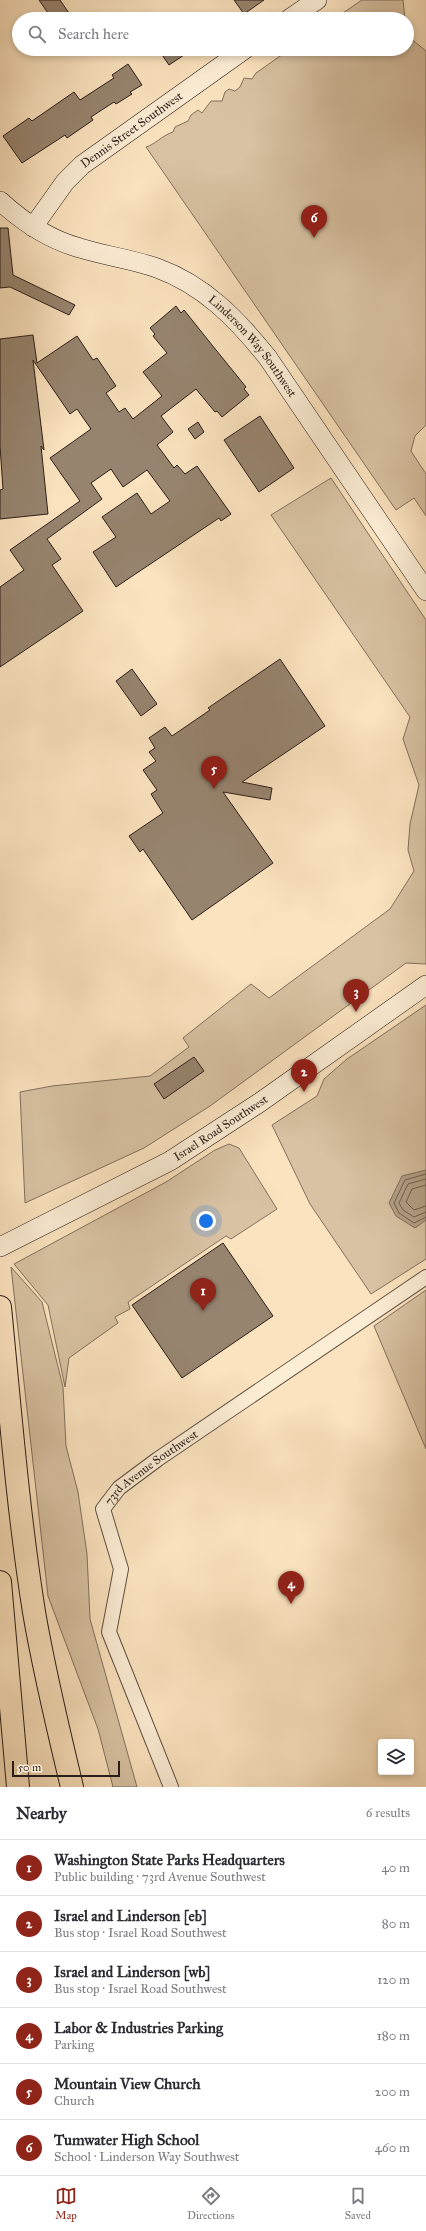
<!DOCTYPE html>
<html lang="en">
<head>
<meta charset="utf-8">
<style>
  body { margin:0; font-family:"IM FELL Great Primer",serif; background:#f7f7f7; color:#2b2b33 }
  .controls { position:absolute; right:12px; bottom:12px; display:grid; overflow:hidden; border-radius:4px; box-shadow:0 2px 6px #0003 }
  .controls button { width:36px; height:36px; display:grid; place-items:center; padding:0; border:0; border-bottom:1px solid #e1e1e2; background:#fff; color:#2b2b33; font:20px sans-serif }
  .scale { position:absolute; left:12px; bottom:10px; width:108px; box-sizing:border-box; padding-left:4px; border:2px solid #2b1e19; border-top:0; font-size:11px; line-height:14px; white-space:nowrap; color:#2b1e19; -webkit-text-stroke:3px #fcedd5; paint-order:stroke }
  .you { position:absolute; left:206px; top:1221px; width:14px; height:14px; margin:-10px; border:3px solid #fff; border-radius:50%; background:#1a73e8; box-shadow:0 0 0 6px #1a73e833 }
  .badge { display:grid; place-items:center; width:26px; height:26px; border-radius:50%; background:#8f2418; color:#fff; font-size:13px; font-weight:700 }
  .pin { position:absolute; translate:-50% -33px; filter:drop-shadow(0 1px 2px #0008) }
  .pin::after { content:''; position:absolute; top:21px; width:14px; height:12px; background:inherit; clip-path:polygon(0 0,100% 0,50% 100%) }
  .list { margin:0; padding:0; list-style:none }
  h2 { display:flex; justify-content:space-between; align-items:center; height:52px; margin:0; padding:0 16px; font-size:17px }
  h2 small { font-size:13px; font-weight:400; color:#7c7c81 }
  .list li { display:grid; grid-template-columns:26px 1fr auto; gap:12px; align-items:center; box-sizing:border-box; height:56px; padding:0 16px; border-top:1px solid #e1e1e2 }
  .list b { display:block; font-size:15px; white-space:nowrap }
  .list p { margin:0; font-size:13px; white-space:nowrap; color:#7c7c81 }
  .list em { font-size:13px; font-style:normal; color:#7c7c81 }
  .icon { flex:none; width:22px; height:22px; fill:none; stroke:currentColor; stroke-width:2; stroke-linecap:round; stroke-linejoin:round }
  .map { position:relative; flex:none; width:426px; height:1787px; overflow:hidden }
  .search { position:absolute; background:#fff; box-shadow:0 2px 6px #0003; left:12px; right:12px; top:12px; height:44px; display:flex; align-items:center; gap:10px; box-sizing:border-box; padding:0 14px; border-radius:22px; color:#7c7c81; font-size:15px }
  .sheet { height:388px; background:#fff }
  nav { display:flex; justify-content:space-around; align-items:center; box-sizing:border-box; height:56px; border-top:1px solid #e1e1e2; background:#fff; font-size:11px; color:#7c7c81 }
  nav a { display:grid; justify-items:center; gap:2px }
  nav .on { color:#8f2418 }
  .map>svg:first-child { display:block }
  .green { fill:#d8c2a3; stroke:#82705e }
  .water { fill:#b4a087; stroke:#7d6c5b }
  .lines { fill:none; stroke-linecap:round; stroke-linejoin:round }
  .shore { stroke:#705f50; stroke-width:1 }
  .building { fill:#97846f; stroke:#2b1e19 }
  .street-casing { stroke:#5f4f42; stroke-width:16 }
  .secondary-casing { stroke:#2b1e19; stroke-width:20 }
  .highway-casing { stroke:#2b1e19; stroke-width:24 }
  .street { stroke:#fcedd5; stroke-width:14 }
  .secondary { stroke:#fcedd5; stroke-width:19 }
  .highway { stroke:#fbe3bf; stroke-width:22 }
  .labels { text-anchor:middle; stroke-width:3.5; stroke-linejoin:round; paint-order:stroke }
  .street-label { font-size:12px; fill:#2b1e19; stroke:#fcedd5 }
</style>
</head>
<body>
<div class="map">
<svg width="426" height="1787" viewBox="0 0 426 1787">
  <rect width="100%" height="100%" fill="#fbe3bf"/>
  <filter id="stains"><feTurbulence type="fractalNoise" baseFrequency=".005" numOctaves="4"/><feColorMatrix values="0 0 0 0 .2 0 0 0 0 .09 0 0 0 0 .02 0 0 0 .5 -.17"/></filter>
  <radialGradient id="worn" r=".72"><stop offset=".6" stop-color="#630" stop-opacity="0"/><stop offset="1" stop-color="#630" stop-opacity=".3"/></radialGradient>
  <path class="green" d="M362,0h41l2,19h-71z
    M407,27l3,11 16,13v374l-11,11 -4,15 15,23v42l-12,-18 -18,12 -250,-363c10,-3 15,-11 27,-15l2,-5 13,-6 3,-6 7,-5 4,3 9,-12h11l3,-9 4,-3 6,2 5,-4 4,-9 8,1 4,-6 34,-24h117z
    M331,478l95,142v344l-20,-1 -196,143 -66,42 -119,55 -5,-111 32,-6 98,-10 39,-29 -6,-9 68,-54 18,14 121,-89 24,-38 -6,-21 2,-26 9,-39 -16,-46 7,-22 -139,-202z
    M426,1005v254l-55,35 -61,-90 -38,-79 45,-29 7,-17 23,-20z
    M229,1144l10,4 38,61 -46,30 -5,-3 -98,66 2,7 -15,8 3,6 -49,35 -4,29 -17,-82 -34,-41 152,-82 49,-32z
    M11,1267l31,35 21,85 3,59 12,46 9,62 3,65 47,168h-24l-15,-58 -50,-133z
    M426,1290v159l-52,-123z"/>
  <path class="water" d="M426,1170v50l-11,8 -19,-12 -7,-13 13,-27z"/>
  <g class="lines">
    <path class="shore" d="M426,1174l-21,6 -11,23 5,10 15,10 12,-6
      M426,1179l-18,5 -9,19 4,7 11,7 12,-5
      M426,1185l-14,4 -6,13 8,8 12,-4"/>
  </g>
  <path class="building" d="M39,0h21l13,19h-21z
    M234,0h30l-20,14z
    M158,49h35l-24,16z
    M128,64l14,21 -12,7 2,2 -16,10 -2,-2 -23,15 2,3 -26,18 -2,-3 -43,28 -19,-27 26,-18 3,3 42,-29 6,8 34,-22 -2,-3z
    M0,228h8l5,47 62,30 -6,10 -59,-28 -10,1z
    M176,306l5,7 3,-3 28,35 34,42 -2,2 5,6 -27,22 -5,-6 -2,1 -19,-23 -35,27 12,16 -16,13 17,23 3,-3 8,9 12,-8 34,48 -10,7 -2,-3 -103,69 -23,-35 23,-15 -14,-20 35,-24 14,21 19,-13 -23,-31 -24,17 -12,-18 -20,14 11,16 -55,40 14,20 -9,6 31,46 -83,56v-80l24,-17 -14,-20 70,-49 -30,-43 41,-29 -14,-20 -7,5 -37,-54 11,90 -3,-4 7,68 -48,5v-29l3,-1 -3,-43v-107l33,-4 4,28 40,-27 16,24 4,-2 19,28 -10,7 13,19 6,-4 8,11 29,-23 -19,-24 24,-19 -14,-17 2,-2 -5,-6z
    M260,416l34,52 -35,24 -35,-52z
    M198,422l6,10 -9,7 -7,-10z
    M280,659l45,67 -83,56 30,6 -2,12 -47,-8 50,71 -81,57 -49,-71 -3,3 -11,-16 34,-23 -12,-19 6,-4 -14,-20 13,-9 -7,-9 6,-4 -6,-10 16,-11 7,9 38,-26 -2,-2z
    M132,669l25,35 -16,12 -25,-35z
    M194,1057l10,14 -40,28 -10,-15z
    M223,1243l50,73 -91,62 -50,-73z"/>
  <g class="lines">
    <defs>
      <g id="street">
        <path id="s1" d="M171,1787l-62,-155 12,-63 -18,-60 16,-21 39,-29 268,-182"/>
      </g>
      <g id="secondary">
        <path d="M289,19l28,-19"/>
        <path id="s2" d="M0,201c23,21 50,39 80,47 25,8 52,11 77,20 47,17 80,51 111,90l158,233"/>
        <path id="s3" d="M33,227l32,-45 17,-17 163,-116"/>
        <path id="s4" d="M0,1247l170,-86 89,-58 167,-118"/>
      </g>
      <path id="highway" d="M0,1307c10,102 18,204 34,305 10,59 24,117 38,175
        M0,1582l18,205"/>
    </defs>
    <use href="#street" class="street-casing"/>
    <use href="#secondary" class="secondary-casing"/>
    <use href="#highway" class="highway-casing"/>
    <use href="#street" class="street"/>
    <use href="#secondary" class="secondary"/>
    <use href="#highway" class="highway"/>
  </g>
  <g class="labels">
    <g class="street-label">
      <text dy="4" stroke="none"><textPath href="#s3" startOffset="140">Dennis Street Southwest</textPath></text>
      <text dy="4" stroke="none"><textPath href="#s2" startOffset="299">Linderson Way Southwest</textPath></text>
      <text dy="4" stroke="none"><textPath href="#s4" startOffset="251">Israel Road Southwest</textPath></text>
      <text dy="4" stroke="none"><textPath href="#s1" startOffset="358">73rd Avenue Southwest</textPath></text>
    </g>
  </g>
  <rect width="100%" height="100%" filter="url(#stains)"/>
  <rect width="100%" height="100%" fill="url(#worn)"/>
</svg>
<div class="controls">
<button><svg class="icon" aria-label="layers" viewBox="0 0 24 24"><path d="M12 4l9 5-9 5-9-5zM3 14l9 5 9-5"/></svg></button>
</div>
<div class="scale">50 m</div>
<div class="you"></div>
<div class="pin badge" style="left:203px;top:1311px">1</div>
<div class="pin badge" style="left:304px;top:1092px">2</div>
<div class="pin badge" style="left:356px;top:1012px">3</div>
<div class="pin badge" style="left:291px;top:1604px">4</div>
<div class="pin badge" style="left:214px;top:789px">5</div>
<div class="pin badge" style="left:314px;top:238px">6</div>
<div class="search"><svg class="icon" aria-label="search" viewBox="0 0 24 24"><circle cx="10" cy="10" r="6"/><path d="M15 15l6 6"/></svg>Search here</div>
</div>
<section class="sheet">
<h2>Nearby<small>6 results</small></h2>
<ul class="list">
<li><span class="badge">1</span><div><b>Washington State Parks Headquarters</b><p>Public building · 73rd Avenue Southwest</p></div><em>40 m</em></li>
<li><span class="badge">2</span><div><b>Israel and Linderson [eb]</b><p>Bus stop · Israel Road Southwest</p></div><em>80 m</em></li>
<li><span class="badge">3</span><div><b>Israel and Linderson [wb]</b><p>Bus stop · Israel Road Southwest</p></div><em>120 m</em></li>
<li><span class="badge">4</span><div><b>Labor &amp; Industries Parking</b><p>Parking</p></div><em>180 m</em></li>
<li><span class="badge">5</span><div><b>Mountain View Church</b><p>Church</p></div><em>200 m</em></li>
<li><span class="badge">6</span><div><b>Tumwater High School</b><p>School · Linderson Way Southwest</p></div><em>460 m</em></li>
</ul>
</section>
<nav>
<a class="on"><svg class="icon" aria-label="map" viewBox="0 0 24 24"><path d="M3 6l6-2 6 2 6-2v14l-6 2-6-2-6 2zM9 4v14M15 6v14"/></svg>Map</a>
<a><svg class="icon" aria-label="directions" viewBox="0 0 24 24"><path d="M12 3l9 9-9 9-9-9zM9 14v-3h6M13 9l2 2-2 2"/></svg>Directions</a>
<a><svg class="icon" aria-label="saved" viewBox="0 0 24 24"><path d="M7 4h10v16l-5-4-5 4z"/></svg>Saved</a>
</nav>
</body>
</html>
